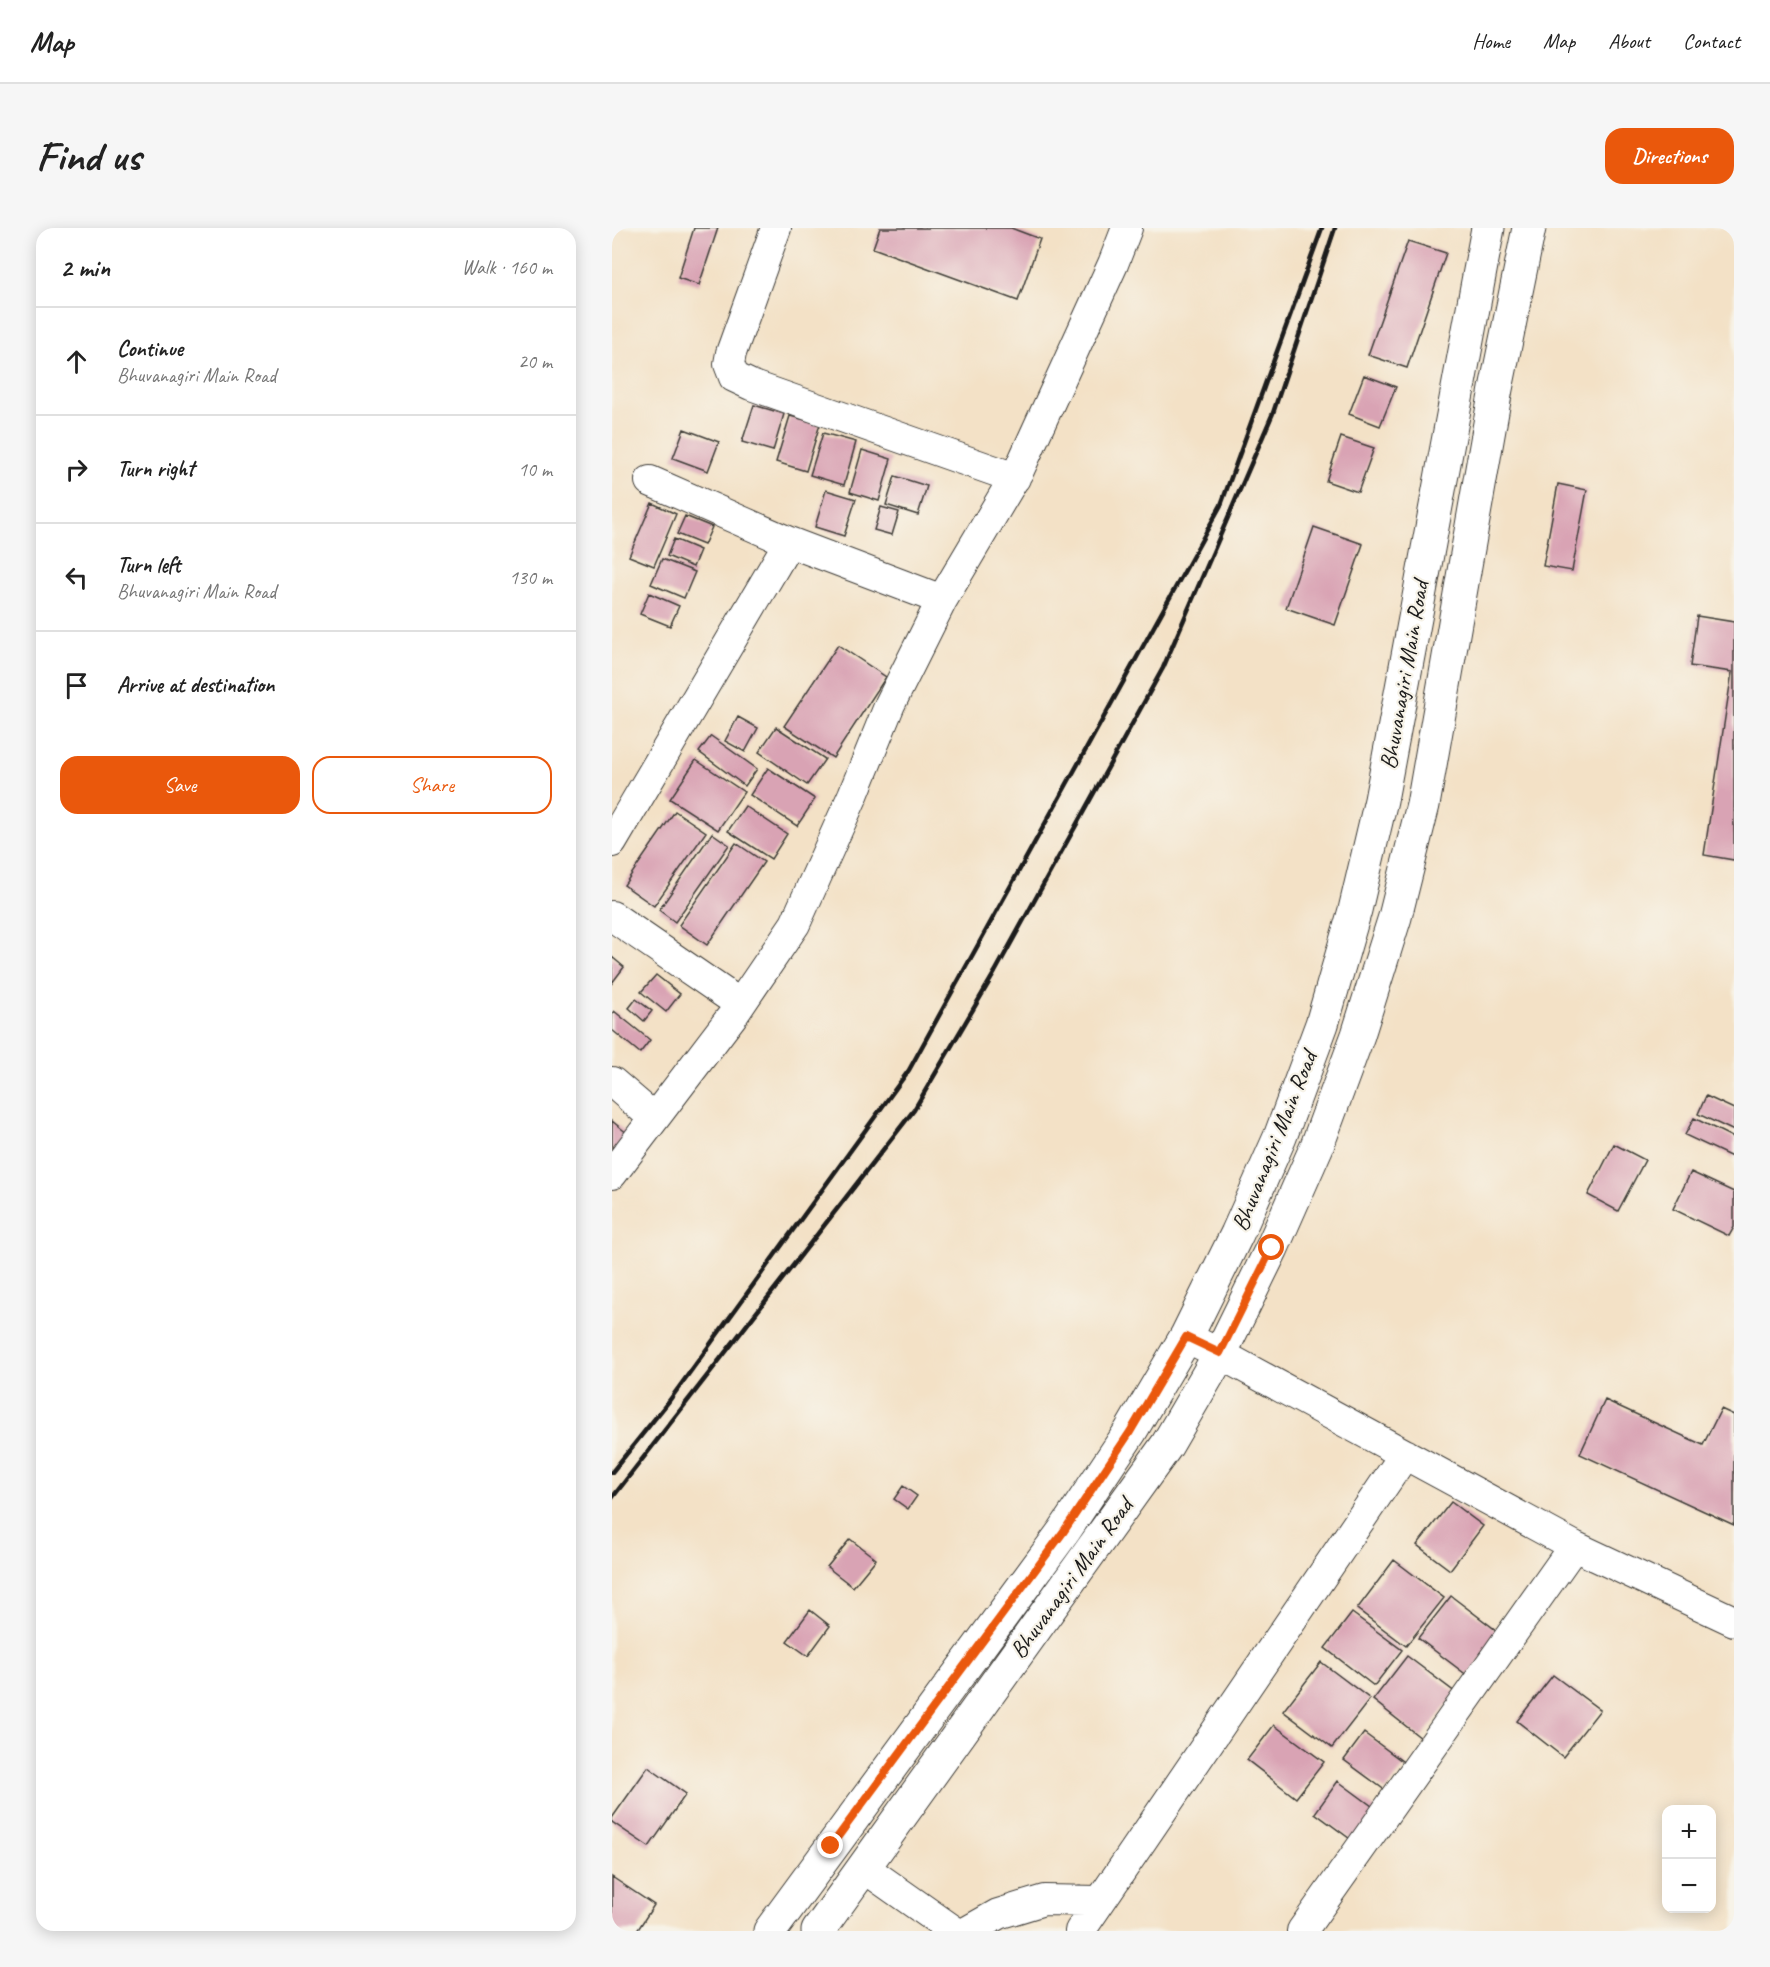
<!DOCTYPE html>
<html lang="en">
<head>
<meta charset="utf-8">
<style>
  body { margin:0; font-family:Caveat,sans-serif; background:#f6f6f6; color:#222 }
  .controls { position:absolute; right:18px; bottom:18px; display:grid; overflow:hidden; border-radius:12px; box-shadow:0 3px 15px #0003 }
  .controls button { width:54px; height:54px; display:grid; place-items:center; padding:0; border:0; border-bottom:2px solid #e0e0e0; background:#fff; color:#222; font:30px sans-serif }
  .stop { position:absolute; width:18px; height:18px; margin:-14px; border:4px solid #ea580c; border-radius:50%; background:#fff }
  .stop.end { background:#ea580c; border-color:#fff; box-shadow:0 2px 6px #0008 }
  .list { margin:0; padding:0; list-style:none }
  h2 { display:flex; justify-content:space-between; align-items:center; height:78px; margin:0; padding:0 24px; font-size:26px }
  h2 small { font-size:20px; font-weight:400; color:#767676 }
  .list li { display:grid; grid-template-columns:39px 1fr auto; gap:18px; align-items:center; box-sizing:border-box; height:108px; padding:0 24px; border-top:2px solid #e0e0e0 }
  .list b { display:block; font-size:22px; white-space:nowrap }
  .list p { margin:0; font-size:20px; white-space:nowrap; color:#767676 }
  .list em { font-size:20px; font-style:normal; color:#767676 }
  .actions { display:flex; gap:12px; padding:18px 24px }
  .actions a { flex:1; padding:14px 0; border:2px solid #ea580c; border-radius:18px; text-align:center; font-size:21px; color:#ea580c }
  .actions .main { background:#ea580c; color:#fff }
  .icon { flex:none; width:33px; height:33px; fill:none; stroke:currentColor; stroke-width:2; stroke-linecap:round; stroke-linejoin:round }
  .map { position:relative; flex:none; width:1122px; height:1703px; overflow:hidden; border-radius:18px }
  header { display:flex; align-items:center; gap:36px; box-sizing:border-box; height:84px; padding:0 30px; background:#fff; border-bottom:2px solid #e0e0e0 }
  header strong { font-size:28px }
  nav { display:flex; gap:33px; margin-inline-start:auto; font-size:21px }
  .intro { display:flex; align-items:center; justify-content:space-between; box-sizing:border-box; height:144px; padding:0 36px }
  h1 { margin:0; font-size:42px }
  .button { padding:15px 27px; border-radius:18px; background:#ea580c; color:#fff; font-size:21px; font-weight:700 }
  main { display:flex; gap:36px; padding:0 36px }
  aside { flex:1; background:#fff; border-radius:18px; box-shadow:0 3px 15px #0003 }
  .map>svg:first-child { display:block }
  .building { fill:#d9a3b4 }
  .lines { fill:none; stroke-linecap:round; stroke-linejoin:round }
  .minor-casing { stroke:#3c3a36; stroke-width:32 }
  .major-casing { stroke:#3c3a36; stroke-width:35 }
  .minor { stroke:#fff; stroke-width:30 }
  .major { stroke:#fff; stroke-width:33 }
  .rail { stroke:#1c1c1c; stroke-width:4.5 }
  .route { stroke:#ea580c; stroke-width:8 }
  .labels { text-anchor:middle; stroke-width:4.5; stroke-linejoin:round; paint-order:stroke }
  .street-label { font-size:24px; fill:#1c1c1c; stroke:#f7f3e8 }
</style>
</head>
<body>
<header>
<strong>Map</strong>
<nav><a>Home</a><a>Map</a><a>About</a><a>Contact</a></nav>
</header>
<div class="intro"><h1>Find us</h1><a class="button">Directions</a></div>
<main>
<aside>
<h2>2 min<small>Walk · 160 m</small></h2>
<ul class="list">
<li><svg class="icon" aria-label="ahead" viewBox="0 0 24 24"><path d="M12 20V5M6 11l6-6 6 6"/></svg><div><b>Continue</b><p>Bhuvanagiri Main Road</p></div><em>20 m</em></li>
<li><svg class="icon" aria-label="right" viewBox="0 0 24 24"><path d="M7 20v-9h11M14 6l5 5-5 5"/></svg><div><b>Turn right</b></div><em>10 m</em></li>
<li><svg class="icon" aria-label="left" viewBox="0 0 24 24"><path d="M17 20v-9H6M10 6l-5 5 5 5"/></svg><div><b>Turn left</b><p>Bhuvanagiri Main Road</p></div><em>130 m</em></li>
<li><svg class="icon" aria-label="arrive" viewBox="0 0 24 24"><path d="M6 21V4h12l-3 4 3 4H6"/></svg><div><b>Arrive at destination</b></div></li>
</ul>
<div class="actions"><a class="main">Save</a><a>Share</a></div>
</aside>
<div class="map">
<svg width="1122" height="1703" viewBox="0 0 1122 1703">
  <rect width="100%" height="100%" fill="#f7f3e8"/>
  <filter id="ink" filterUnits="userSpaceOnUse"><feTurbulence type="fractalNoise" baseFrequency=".0167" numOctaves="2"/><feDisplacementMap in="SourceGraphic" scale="12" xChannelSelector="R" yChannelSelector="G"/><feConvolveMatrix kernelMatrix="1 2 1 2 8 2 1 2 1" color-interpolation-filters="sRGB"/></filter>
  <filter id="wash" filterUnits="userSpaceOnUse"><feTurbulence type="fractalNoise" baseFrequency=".008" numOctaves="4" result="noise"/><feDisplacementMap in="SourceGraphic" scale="24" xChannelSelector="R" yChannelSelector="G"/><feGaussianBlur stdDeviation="1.35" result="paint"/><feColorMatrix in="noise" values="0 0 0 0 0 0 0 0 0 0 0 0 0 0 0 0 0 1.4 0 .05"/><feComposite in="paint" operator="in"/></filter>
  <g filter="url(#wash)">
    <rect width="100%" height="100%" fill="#f3e1c6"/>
    <g id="blocks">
      <path class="building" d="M82,0h24l-19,57 -21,-7z
        M268,0h131l29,11 -22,62 -145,-53z
        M796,13l38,12 -39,115 -39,-13z
        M752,147l32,12 -16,39 -31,-12z
        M142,177l30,9 -11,37 -31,-9z
        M178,188l30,8 -14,47 -30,-9z
        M72,201l35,13 -11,29 -35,-13z
        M211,205l33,9 -12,43 -34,-10z
        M729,209l33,11 -16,44 -32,-11z
        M250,222l29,9 -12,42 -29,-9z
        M283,248l32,10 -9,29 -32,-10z
        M946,256l29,6 -15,81 -29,-5z
        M214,262l30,9 -12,37 -29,-9z
        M40,275l24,11 -22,52 -25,-10z
        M269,279l18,5 -7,23 -18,-5z
        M73,288l27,11 -8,18 -27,-11z
        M702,299l49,17 -28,81 -49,-17z
        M62,311l26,11 -7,17 -26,-11z
        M50,331l33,13 -11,26 -33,-14z
        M37,365l30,13 -9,20 -30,-12z
        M1085,388l37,6v238l-30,-5 28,-183 -42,-6z
        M226,417l48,32 -53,81 -49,-32z
        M126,489l20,11 -13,24 -20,-11z
        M164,499l49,32 -18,26 -48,-33z
        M99,508l46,33 -12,17 -46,-34z
        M84,532l48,32 -26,38 -48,-31z
        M156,540l47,31 -18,27 -47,-31z
        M133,578l42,28 -16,25 -43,-28z
        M63,583l31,21 -52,74 -30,-21z
        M100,605l17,12 -54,77 -16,-12z
        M124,615l28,19 -57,83 -28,-20z
        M0,729l12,10 -12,16z
        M44,747l24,19 -14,18 -25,-20z
        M24,771l16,12 -8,10 -15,-13z
        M2,783l36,29 -10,13 -28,-23v-16z
        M1094,868l28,13v22l-36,-17z
        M1082,890l40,20v20l-49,-23z
        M0,893l16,13 -14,16 -2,-2z
        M1002,916l31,16 -27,51 -30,-16z
        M1079,944l43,20v35l-5,9 -56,-27z
        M993,1172l98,45 18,-36 13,6v110l-154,-71z
        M291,1258l14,10 -9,13 -14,-10z
        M839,1274l32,24 -33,44 -33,-25z
        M238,1311l26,20 -23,28 -26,-20z
        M782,1332l50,38 -38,48 -49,-37z
        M839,1368l50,38 -33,42 -50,-38z
        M198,1382l20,16 -22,30 -21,-15z
        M740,1385l50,37 -28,36 -49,-38z
        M795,1428l49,37 -35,45 -48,-38z
        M709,1434l49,37 -38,49 -49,-37z
        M941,1447l47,35 -37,47 -46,-36z
        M662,1497l50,37 -28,36 -49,-38z
        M752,1505l42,31 -20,27 -42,-31z
        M36,1539l38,27 -37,53 -37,-25v-4z
        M726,1553l42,31 -23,32 -42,-31z
        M0,1649l42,28 -17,26h-25z"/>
    </g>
  </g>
  <g filter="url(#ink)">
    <use href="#blocks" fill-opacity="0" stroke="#3c3a36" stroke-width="1.5"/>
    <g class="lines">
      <defs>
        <path id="minor" d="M164,0l-45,125 -2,11 5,13 17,8 264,93
          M38,253l139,61 153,58
          M0,614l177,-300
          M0,688l128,88
          M0,854l42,36
          M0,946l121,-159 62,-91 58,-129 37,-91 52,-104 77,-130 94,-206 14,-36
          M574,1109l34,17 354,192 160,75
          M251,1639l91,64
          M356,1703l30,-17 46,-14 55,1
          M468,1703l325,-477
          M690,1703l272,-385"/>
        <path id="major" d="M158,1703l294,-400 66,-99 56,-95 51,-103 43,-97 42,-113 33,-114 26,-110 107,-572
          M206,1703l349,-486 53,-91 52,-106 45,-102 41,-111 37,-118 28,-112 73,-416 33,-161"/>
      </defs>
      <use href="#minor" class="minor-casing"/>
      <use href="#major" class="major-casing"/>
      <use href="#minor" class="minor"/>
      <use href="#major" class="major"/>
      <path class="rail" d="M0,1244l57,-71 240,-331 312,-565 101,-277
        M0,1270l302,-388 81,-138 168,-304 110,-255 62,-185"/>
    </g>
  </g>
  <g class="lines" filter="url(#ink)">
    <path class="route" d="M219,1618l233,-315 66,-99 56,-95 34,16 52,-105"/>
  </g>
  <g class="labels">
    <g class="street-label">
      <text transform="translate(792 447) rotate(-80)" y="8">Bhuvanagiri Main Road</text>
      <text transform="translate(662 913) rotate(-68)" y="8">Bhuvanagiri Main Road</text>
      <text transform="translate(459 1350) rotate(-54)" y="8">Bhuvanagiri Main Road</text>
    </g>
  </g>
</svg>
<div class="controls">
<button>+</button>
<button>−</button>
</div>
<div class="stop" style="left:660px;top:1020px"></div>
<div class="stop end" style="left:219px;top:1618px"></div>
</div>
</main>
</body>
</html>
